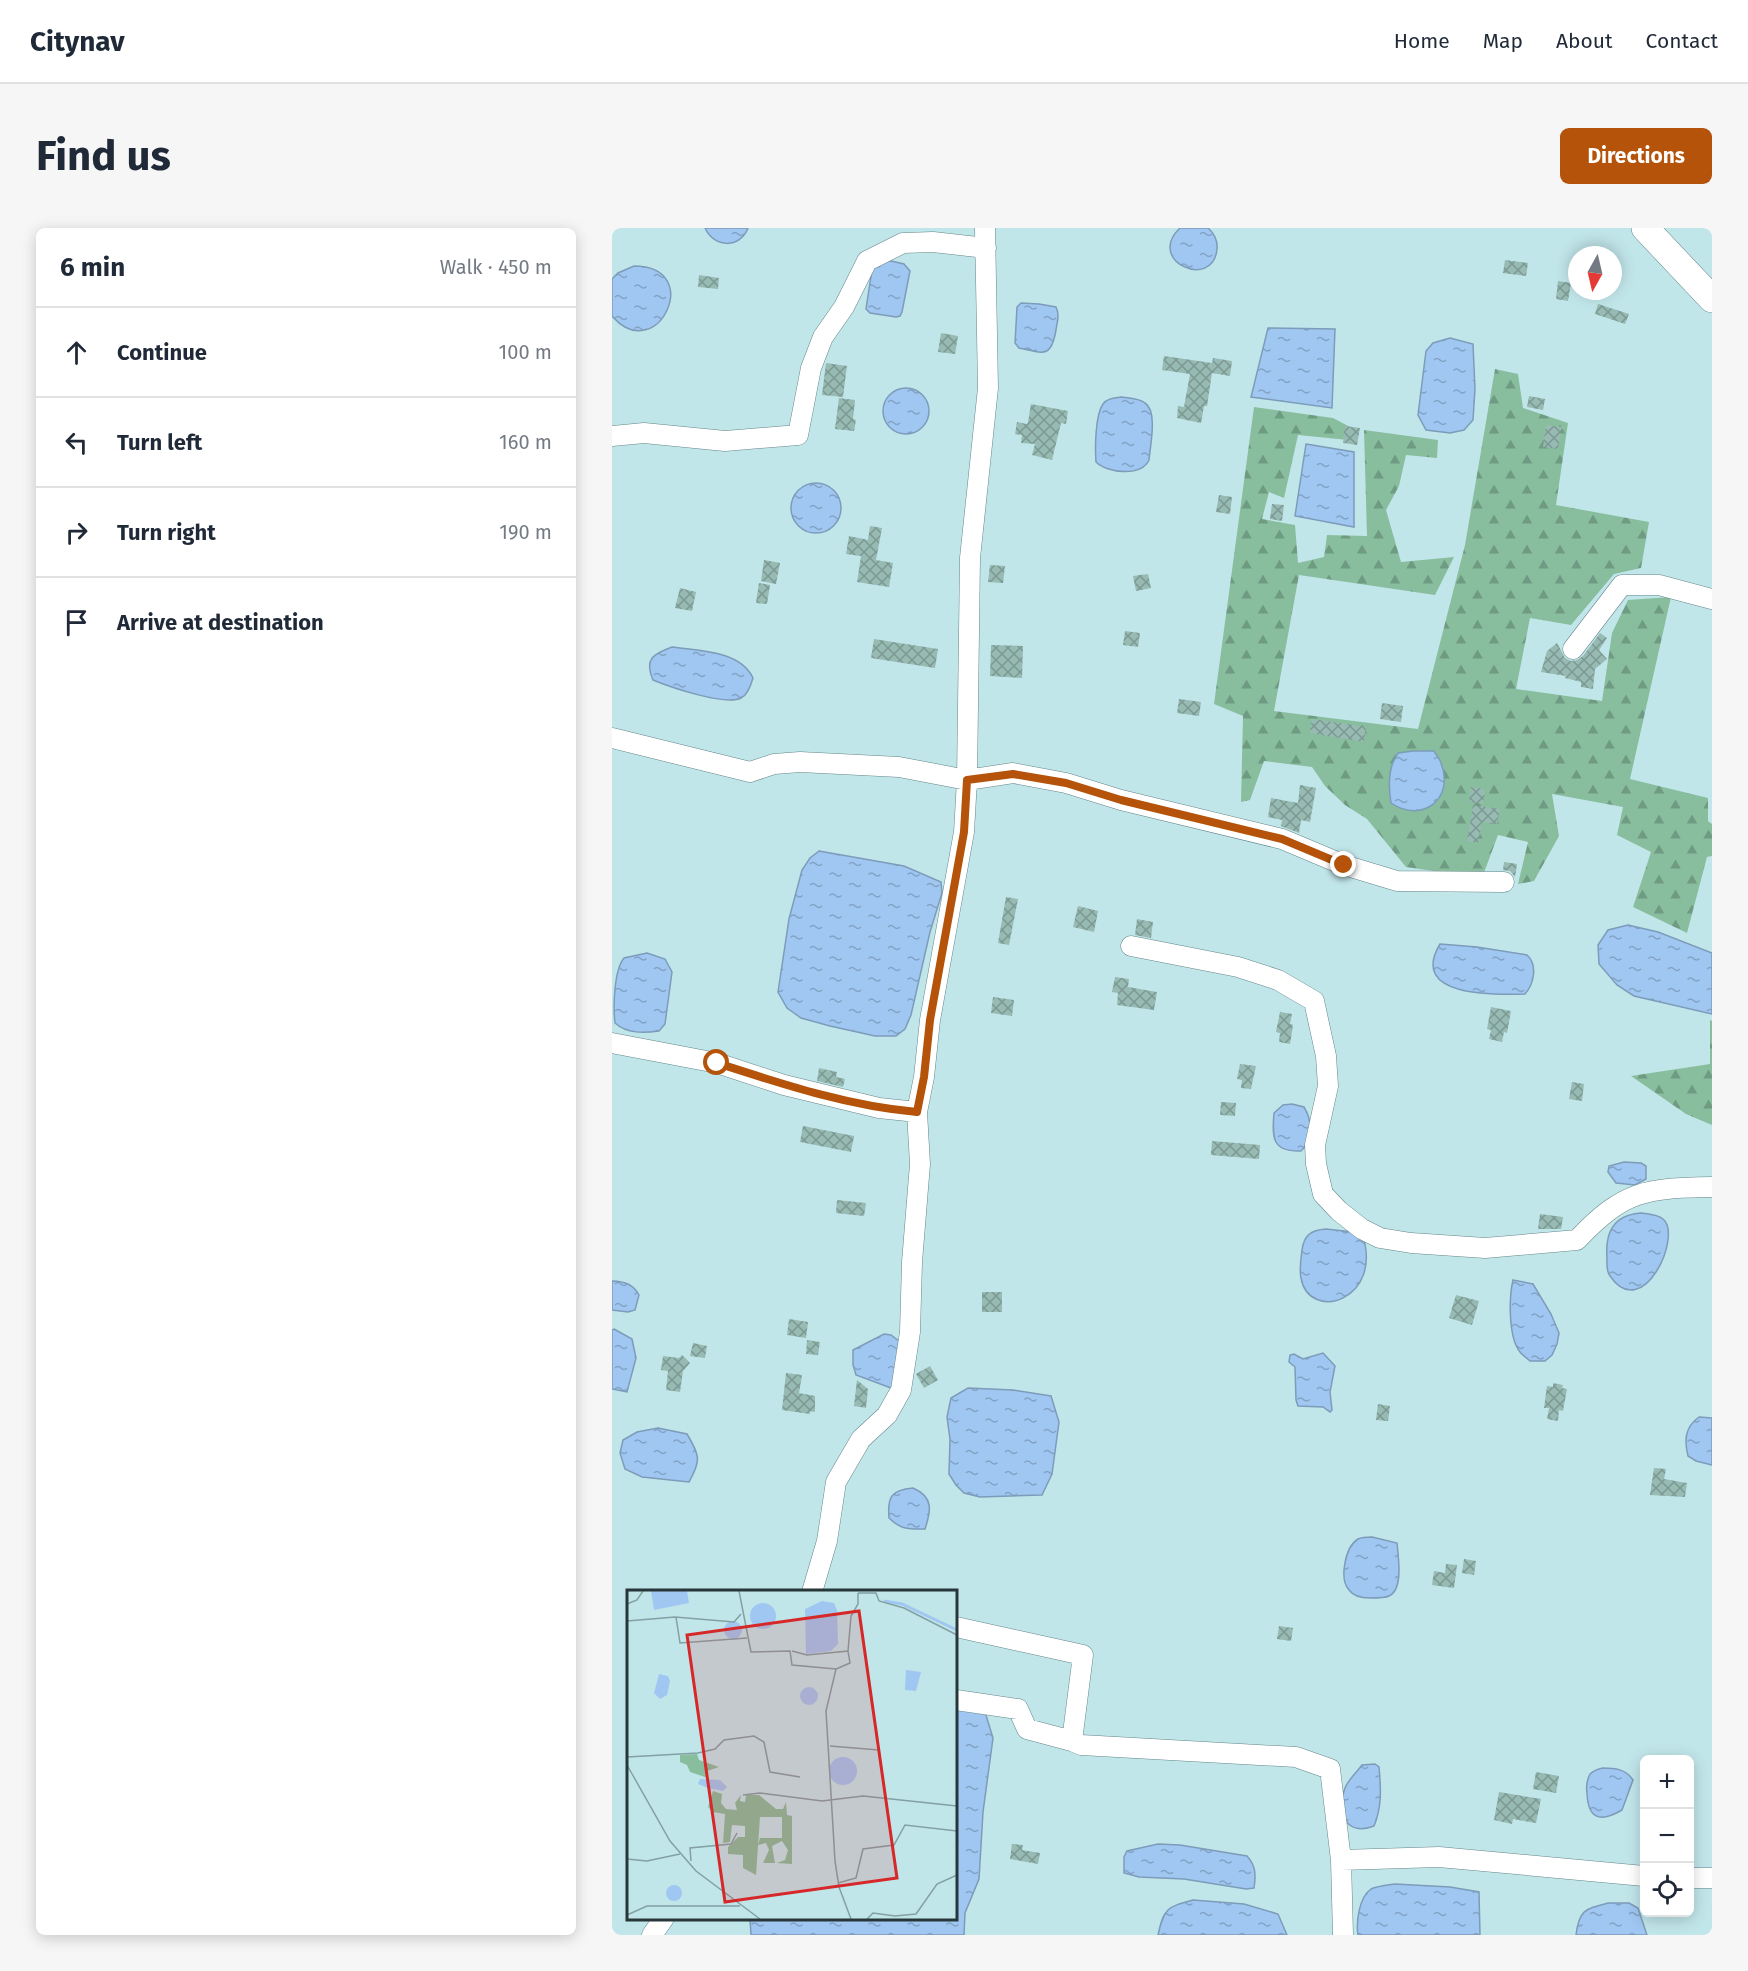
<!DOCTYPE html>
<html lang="en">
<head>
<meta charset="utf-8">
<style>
  body { margin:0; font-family:"Fira Sans",sans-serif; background:#f6f6f7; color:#1f2937 }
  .controls { position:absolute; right:18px; bottom:18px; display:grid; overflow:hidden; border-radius:9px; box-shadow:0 3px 15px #0003 }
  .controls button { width:54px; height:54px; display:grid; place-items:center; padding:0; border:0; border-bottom:2px solid #e0e1e3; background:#fff; color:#1f2937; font:30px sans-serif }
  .compass { position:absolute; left:956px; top:18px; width:54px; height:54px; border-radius:50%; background:#fff; box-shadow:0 3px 15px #0003; rotate:188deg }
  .stop { position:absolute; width:18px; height:18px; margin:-14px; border:4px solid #b45309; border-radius:50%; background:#fff }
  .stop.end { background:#b45309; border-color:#fff; box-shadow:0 2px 6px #0008 }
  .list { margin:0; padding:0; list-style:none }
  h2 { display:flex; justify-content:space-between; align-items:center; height:78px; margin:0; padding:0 24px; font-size:26px }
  h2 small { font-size:20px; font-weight:400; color:#747a83 }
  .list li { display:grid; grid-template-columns:39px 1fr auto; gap:18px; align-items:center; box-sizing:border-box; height:90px; padding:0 24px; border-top:2px solid #e0e1e3 }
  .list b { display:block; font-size:22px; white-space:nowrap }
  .list em { font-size:20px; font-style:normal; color:#747a83 }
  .icon { flex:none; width:33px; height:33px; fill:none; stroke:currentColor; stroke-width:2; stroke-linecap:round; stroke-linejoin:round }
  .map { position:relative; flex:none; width:1100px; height:1707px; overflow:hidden; border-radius:9px }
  header { display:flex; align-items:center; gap:36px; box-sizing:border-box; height:84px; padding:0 30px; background:#fff; border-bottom:2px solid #e0e1e3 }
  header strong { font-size:28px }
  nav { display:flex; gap:33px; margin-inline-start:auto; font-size:21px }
  .intro { display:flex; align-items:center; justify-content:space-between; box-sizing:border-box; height:144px; padding:0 36px }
  h1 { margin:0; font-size:42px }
  .button { padding:15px 27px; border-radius:9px; background:#b45309; color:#fff; font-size:21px; font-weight:700 }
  main { display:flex; gap:36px; padding:0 36px }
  aside { flex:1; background:#fff; border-radius:9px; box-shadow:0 3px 15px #0003 }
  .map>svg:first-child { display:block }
  .forest { fill:url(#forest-firs) }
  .water { fill:url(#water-ripples); stroke:#7c9cba; stroke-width:1.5 }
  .building { fill:url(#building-cross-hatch) }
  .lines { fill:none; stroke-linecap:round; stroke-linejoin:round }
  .minor-casing { stroke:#648689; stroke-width:21 }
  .highway-casing { stroke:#648689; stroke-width:28 }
  .minor { stroke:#fff; stroke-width:20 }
  .highway { stroke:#fff; stroke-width:27 }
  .route { stroke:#b45309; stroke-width:8 }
  .inset-river { fill:none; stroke:#a0c7f1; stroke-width:3 }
  .inset-road { fill:none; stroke:#83a0a3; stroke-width:1.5 }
  .view { fill:#d62828; fill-opacity:0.15; stroke:#d62828; stroke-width:3 }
  .inset-edge { fill:none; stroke:#273638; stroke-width:3 }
</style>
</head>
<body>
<header>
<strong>Citynav</strong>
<nav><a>Home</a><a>Map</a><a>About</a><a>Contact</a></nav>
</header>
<div class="intro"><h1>Find us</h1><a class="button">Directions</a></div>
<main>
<aside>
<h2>6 min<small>Walk · 450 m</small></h2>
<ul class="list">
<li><svg class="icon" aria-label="ahead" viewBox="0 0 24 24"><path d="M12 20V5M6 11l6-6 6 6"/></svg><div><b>Continue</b></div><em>100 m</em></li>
<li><svg class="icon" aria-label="left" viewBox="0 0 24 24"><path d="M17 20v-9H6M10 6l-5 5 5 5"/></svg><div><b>Turn left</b></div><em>160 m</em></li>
<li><svg class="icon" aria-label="right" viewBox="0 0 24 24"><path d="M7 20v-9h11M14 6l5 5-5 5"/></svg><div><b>Turn right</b></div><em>190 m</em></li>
<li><svg class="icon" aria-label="arrive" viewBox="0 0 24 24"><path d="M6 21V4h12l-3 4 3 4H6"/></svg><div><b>Arrive at destination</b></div></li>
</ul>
</aside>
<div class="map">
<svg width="1100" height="1707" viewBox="0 0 1100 1707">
  <defs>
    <pattern id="forest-firs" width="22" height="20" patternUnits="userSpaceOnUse" patternTransform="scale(1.5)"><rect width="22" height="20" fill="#88be9e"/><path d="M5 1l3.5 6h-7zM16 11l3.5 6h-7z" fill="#6f9b82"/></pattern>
    <pattern id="water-ripples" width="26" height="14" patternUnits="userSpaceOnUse" patternTransform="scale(1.5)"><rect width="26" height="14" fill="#a0c7f1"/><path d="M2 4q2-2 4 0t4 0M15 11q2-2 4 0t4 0" fill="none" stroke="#82a2c4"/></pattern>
    <pattern id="building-cross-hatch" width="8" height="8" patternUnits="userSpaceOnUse" patternTransform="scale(1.5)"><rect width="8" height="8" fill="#97bab2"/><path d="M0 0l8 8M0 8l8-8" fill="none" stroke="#7b9892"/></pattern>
  </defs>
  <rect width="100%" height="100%" fill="#c1e6ea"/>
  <path class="forest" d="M883,141l23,5 5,34 45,15 -12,82 93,17 -8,46 -27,6 -43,51 -41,-7 -14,71 86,12 10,-68 16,-33 43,-3 -41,182 78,19v23l4,3v32l-5,1 -20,76 -54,-26 18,-55 -34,-17 6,-28 -71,-13 7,42 -25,45 -16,3 10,-42 -30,-7 -16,43 -76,-11 -39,-48 -22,-14 -20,-19 -13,-19 -48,-6 -14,39 -9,2 2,-86 -29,-12 40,-297 79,11 19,10 -4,12 -50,-5 -14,63 -15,-6 -7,27 33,6 3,38 26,-6 3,-22 40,1 -3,-106 74,10 -1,18 -31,-3 -7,31 -13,24 15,52 53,-5 -19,38 -136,-20 -25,136 144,18 47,-184z
    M1098,792l2,1v104l-26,-11 -55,-38 79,-12z"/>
  <path class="water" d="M93,0h43c-8,21 -34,20 -43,0z
    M568,0h28c6,5 10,13 9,21 -4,42 -72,12 -37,-21z
    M279,33l13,3 6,7 -8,41 -2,4 -4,1 -26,-4 -4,-4 6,-39 5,-8z
    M22,38c72,0 23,102 -22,50v-37l6,-6z
    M409,75l18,1 17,3c4,8 1,15 0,23 -5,29 -13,23 -37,18l-4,-5 2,-36z
    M656,100l67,1 -3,79 -81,-11z
    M838,110l23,6 2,45 -2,31 -9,10 -14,3 -24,-3 -8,-15 8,-64 7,-8z
    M271 183a23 23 0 1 1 46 0a23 23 0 1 1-46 0Z
    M509,169c7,1 18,1 24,6 13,8 5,44 4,57 -8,17 -42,13 -53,2 -1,-13 -1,-47 7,-58 4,-6 12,-6 18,-7z
    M694,216l48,8v75l-59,-11z
    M179 280a25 25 0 1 1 50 0a25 25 0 1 1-50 0Z
    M60,419c26,4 68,3 81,31 -2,7 -5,17 -12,20 -16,8 -71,-11 -88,-18 -9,-21 0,-26 19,-33z
    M801,523h21c2,4 6,8 7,12 14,36 -19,61 -50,40 -3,-18 -3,-36 7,-50z
    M207,623l85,15 37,16 1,11 -12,39 -19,83 -6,14 -9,7h-21l-45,-10 -29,-8 -14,-10 -9,-16 11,-73 13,-49 8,-12z
    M1016,697l30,7 54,21v61l-78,-18 -17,-11 -18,-21 -1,-19 10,-15z
    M828,716l37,3 50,8c11,10 7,29 -2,39 -31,1 -117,3 -85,-50z
    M35,725l18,6 7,13 -7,52 -6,7c-15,2 -32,3 -44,-8 -2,-16 -1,-53 9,-65z
    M680,876l12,3c8,13 10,33 -3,44 -29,1 -29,-13 -27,-38l9,-8z
    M1012,934l17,1 5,3v13l-11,6 -19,-2 -8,-11 1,-6z
    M1029,985c6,1 16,1 22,6 20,16 -20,105 -53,57 -4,-5 -3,-12 -3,-18 -2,-25 6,-43 34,-45z
    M714,1001l36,4c23,68 -53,90 -61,45 -2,-8 0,-19 1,-28 2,-15 9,-20 24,-21z
    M901,1052l20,4 18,30 8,19 -2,11 -5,11 -7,6h-15c-3,-3 -8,-6 -10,-9 -12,-15 -11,-55 -7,-72z
    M0,1053c11,0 22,4 27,14l-4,15 -7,2 -16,-2z
    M2,1101l18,10 4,19 -9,34 -15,-3v-59z
    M272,1106l7,1 8,6 -2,34 -6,13 -35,-13 -3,-10v-15z
    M711,1125l12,13 -5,26 2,18 -2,2 -7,-5 -25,-1 -2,-6 -1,-33 -6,-5 1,-7 4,-1 9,5z
    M356,1160l45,2 38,6 8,26 -7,52 -10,21 -62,2 -16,-4 -8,-8 -7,-11 1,-35 -3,-22 4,-19z
    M1087,1189l13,1v47l-16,-4 -8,-5c-4,-16 -3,-29 11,-39z
    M46,1200l29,6c12,20 15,26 2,48l-47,-5 -17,-8 -5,-16 3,-13 14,-8z
    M301,1260c21,9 18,23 12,41 -16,0 -24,1 -36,-11 -2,-22 3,-28 24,-30z
    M760,1309l25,6c1,13 7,46 -8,53 -4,2 -14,2 -19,2 -7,0 -16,-1 -21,-8 -10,-11 -4,-43 9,-51 4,-2 10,-2 14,-2z
    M344,1480l29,4 8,26 -10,74 -4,67 -14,34 -1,22h-213l-1,-16 206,-1z
    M763,1536l4,3c2,21 3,40 -5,59 -28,11 -39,-14 -29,-38 3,-8 12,-16 17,-23z
    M991,1540c12,0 23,1 30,12l-11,30c-22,13 -34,9 -35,-17 -1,-6 0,-13 3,-19 4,-4 8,-5 13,-6z
    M546,1616l22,1 67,11c9,10 9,19 7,32l-8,1 -62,-10 -45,-2 -15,-4v-16l3,-6z
    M783,1656l55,3 29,5 1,43h-122c-2,-13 1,-38 13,-46 6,-3 17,-4 24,-5z
    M581,1672l51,4 34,10 9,21h-129c6,-27 9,-28 35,-35z
    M996,1675h21l9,5 9,27h-71c3,-25 9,-26 32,-32z"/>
  <path class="building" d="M893,32l23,3 -2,13 -23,-3z
    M87,47l20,3 -1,11 -20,-2z
    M946,53l13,2 -3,18 -12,-2z
    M986,76l31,10 -4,10 -30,-10z
    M329,105l17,3 -3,18 -17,-2z
    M552,128l48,7 1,-5 19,3 -2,15 -18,-3 -5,33h-3l-3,17 -24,-5 1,-12 6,1 6,-33 -28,-4z
    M214,135l21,3 -4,31 -21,-2z
    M917,168l16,3 -2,11 -16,-3z
    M227,170l16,2 -2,19 3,1 -2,11 -19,-2z
    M419,176l37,7 -2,13 -5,-1 -9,37 -20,-5 3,-11 -14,-1 1,-8 -7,-1 2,-12 10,2 1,-2z
    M934,197l16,2 -4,22 -15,-2z
    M733,198l15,2 -3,17 -14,-2z
    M607,267l13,2 -2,17 -14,-2z
    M660,276l12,1 -2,16 -12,-2z
    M258,298l12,2 -6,32 17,3 -4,24 -32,-5 4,-26 -15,-2 3,-18 19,4z
    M152,332l16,3 -4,21 -15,-3z
    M378,337l15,1 -2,17 -15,-1z
    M536,346l3,14 -15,3 -3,-15z
    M147,355l11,2 -3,19 -11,-1z
    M68,360l16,4 -4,19 -17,-3z
    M513,403l15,2 -2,14 -15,-2z
    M988,405l7,5 -8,12 8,9 -12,10 -2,20 -12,-2v-5l-16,-4 1,-2 -25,-4 6,-21 10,-8 8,15 6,3 6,-1 6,-4z
    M262,411l64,10 -3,19 -64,-10z
    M379,417l32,1 -1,32 -32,-2z
    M567,471l22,3 -2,14 -22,-3z
    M770,475l21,3 -2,16 -21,-3z
    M700,491l54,8 -2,15 -54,-9z
    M688,557l16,3 -6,34 -9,-2 -2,13 -18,-7 1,-6 -14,-3 3,-19 27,5z
    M859,559l14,2 -2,15 -14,-2z
    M861,577l27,4 -3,15 -15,-2 -4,21 -11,-2z
    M892,634l13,2 -2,13 -5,-6 -7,-1z
    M394,669l12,2 -9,46 -11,-2z
    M466,678l20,5 -4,21 -21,-5z
    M525,691l16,3 -2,16 -16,-3z
    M503,749l14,2 -1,8 29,5 -3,18 -37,-5 1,-12 -6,-1z
    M381,769l21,3 -2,16 -21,-3z
    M879,779l20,4 -4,22 -3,-1 -2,10 -13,-3 2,-9 -4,-1z
    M668,784l12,2 -2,10 3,1 -3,19 -11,-2 1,-9 -4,-1z
    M628,836l16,2 -5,23 -10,-1 1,-8 -5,-1z
    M207,840l18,4 -1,5 9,2 -2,8 -26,-6z
    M960,854l12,2 -2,17 -13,-2z
    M609,874l15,1 -1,13 -15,-1z
    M191,898l51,10 -3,16 -51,-10z
    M600,913l48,4 -1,14 -48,-4z
    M225,972l29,3 -2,13 -28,-3z
    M928,986l23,3 -2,12h-23z
    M370,1064h20v20h-20z
    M844,1067l23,6 -7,24 -23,-7z
    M177,1091l19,3 -2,16 -19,-3z
    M195,1112l13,2 -2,13 -12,-1z
    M81,1115l14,3 -2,12 -15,-2z
    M70,1127l8,8 -7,8 -3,21 -14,-2 2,-19 -7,-1 2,-14 16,2z
    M318,1138l8,14 -14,8 -8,-14z
    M174,1145l16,2 -3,18 16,3v16l-5,-1v3l-28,-4z
    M245,1152l11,9 -2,19 -12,-2z
    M941,1155l10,2 -1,3 5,1 -4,22 -4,-1 -1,11 -11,-2 2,-11h-5l3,-22 6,1z
    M766,1176l12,2 -2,15 -12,-1z
    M1042,1240l12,1 -2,10 23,4 -2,14 -35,-2z
    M852,1331l12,2 -2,14 -12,-2z
    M834,1336l11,1 -3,23 -22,-3 2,-14 11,2z
    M667,1398l14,2 -2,13 -14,-2z
    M924,1544l23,4 -3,17 -23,-4z
    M887,1564l42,7 -5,24 -23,-4 -1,5 -18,-4z
    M400,1616l11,1 -1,5 18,3 -2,11 -28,-5z"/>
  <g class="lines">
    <defs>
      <path id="minor" d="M0,208l32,-3 81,8 73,-6 13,-67 12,-31 21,-30 23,-46 36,-18 30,-1 53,6
        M961,421l49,-64h37l53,14
        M0,510l138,34 24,-8 26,-2 99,5 68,13 46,-7 53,10 55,17 161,39 62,26 53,16 107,1
        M519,718l107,21 40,13 36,21 12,55 2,30 -13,59 1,19 7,30 16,17 23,18 18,9 31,5 74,5 92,-8c47,-50 69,-52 135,-53
        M0,815l105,20 67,22 95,23 38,4
        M200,1364l15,-51 9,-59 25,-43 26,-24 14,-25 9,-58 2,-70 8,-98 -3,-52 7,-35 6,-57 34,-188 3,-52 3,-222 18,-170 -3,-160
        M344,1399l127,28 -11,86 9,4 215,12 34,12 11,91 2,75
        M344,1472l62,9 9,20 45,12
        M729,1632l98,-3 205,19
        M1078,1650h22
        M40,1707l12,-17"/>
      <path id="highway" d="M1033,0l67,71"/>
    </defs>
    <use href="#minor" class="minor-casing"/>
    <use href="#highway" class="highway-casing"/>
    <use href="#minor" class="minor"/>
    <use href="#highway" class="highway"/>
  </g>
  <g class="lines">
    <path class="route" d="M105,835c65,21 131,43 200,49l7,-35 6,-57 34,-188 3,-52 46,-6 53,9 55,17 161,39 62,26"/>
  </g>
  <g transform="translate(15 1362)">
    <rect width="330" height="330" fill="#c1e6ea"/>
    <path d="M70,164l2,6 20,7 -12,4 1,7 -18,-6 -3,-7 -7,-3v-7zM86,201l9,3 -1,9 5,6 11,1 -2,-7 6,-8 -1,6 5,1 1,-7h13l17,14h7l3,-7 1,13 5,1v48l-15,-1 8,-3 3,-10 -6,-9 -10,5 3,17h-12l6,-13 -3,-7 -8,2 2,-7h22v-21h-22l-4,58 -13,-7v-13l-15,-1v-7l10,-10h7v-11l-13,-1 -2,17 -7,1 2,-29 -12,-2 -5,-5z" fill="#88be9e"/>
    <path d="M24,1h36l2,12 -35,7zM195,11l12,2 3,7 1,34 -7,7 -25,3 -1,-45zM123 26a13 13 0 1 1 26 0a13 13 0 1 1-26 0ZM97 40a9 9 0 1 1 18 0a9 9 0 1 1-18 0ZM279,80l15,2 -5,19 -11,-1zM32,84l9,2 2,5 -3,14 -7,4 -6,-6zM173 106a9 9 0 1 1 18 0a9 9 0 1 1-18 0ZM202 181a14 14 0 1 1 28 0a14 14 0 1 1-28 0ZM73,189l20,1 7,7 -4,4 -15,-3 -10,-4zM39 303a8 8 0 1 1 16 0a8 8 0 1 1-16 0Z" fill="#a0c7f1"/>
    <path class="inset-river" d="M257,11l18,3 55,26"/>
    <path class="inset-road" d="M112,1l12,61 39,-1 2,14 44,4M231,3h18l3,8 25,7 53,27M0,14l10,-4 6,-9M49,27l4,26 67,-5M0,31l48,-4 59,5 7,-8M165,61l15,4 41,-4 3,-35 7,-12v-11M221,61l2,12 -14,6 -10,42 9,150 4,26 12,32M203,156l49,4M0,167l71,-4 17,-4 9,-9 30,-4 10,6 6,30 30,5M0,175l43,76 26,30 64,48M116,205l17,-2 62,8 41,-5 94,10M0,269l20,2 33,-7M64,271l-1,-13 41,-4 6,-11M211,293l18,-5 7,-29 31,-4 11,-20 52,6M0,325l20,-9h93M240,329l6,-6 22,3 21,-2 21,-30 20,-9"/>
    <path class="view" d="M232,21l38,267 -172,24 -38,-267z"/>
    <rect width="330" height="330" class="inset-edge"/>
  </g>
</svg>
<div class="controls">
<button>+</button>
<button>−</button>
<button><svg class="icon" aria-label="locate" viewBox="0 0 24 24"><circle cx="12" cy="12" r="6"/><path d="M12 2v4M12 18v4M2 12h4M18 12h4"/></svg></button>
</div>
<svg class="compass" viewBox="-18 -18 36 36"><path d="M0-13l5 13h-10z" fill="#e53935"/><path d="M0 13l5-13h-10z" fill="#747a83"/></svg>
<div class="stop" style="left:105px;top:835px"></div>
<div class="stop end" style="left:732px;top:637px"></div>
</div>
</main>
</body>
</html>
